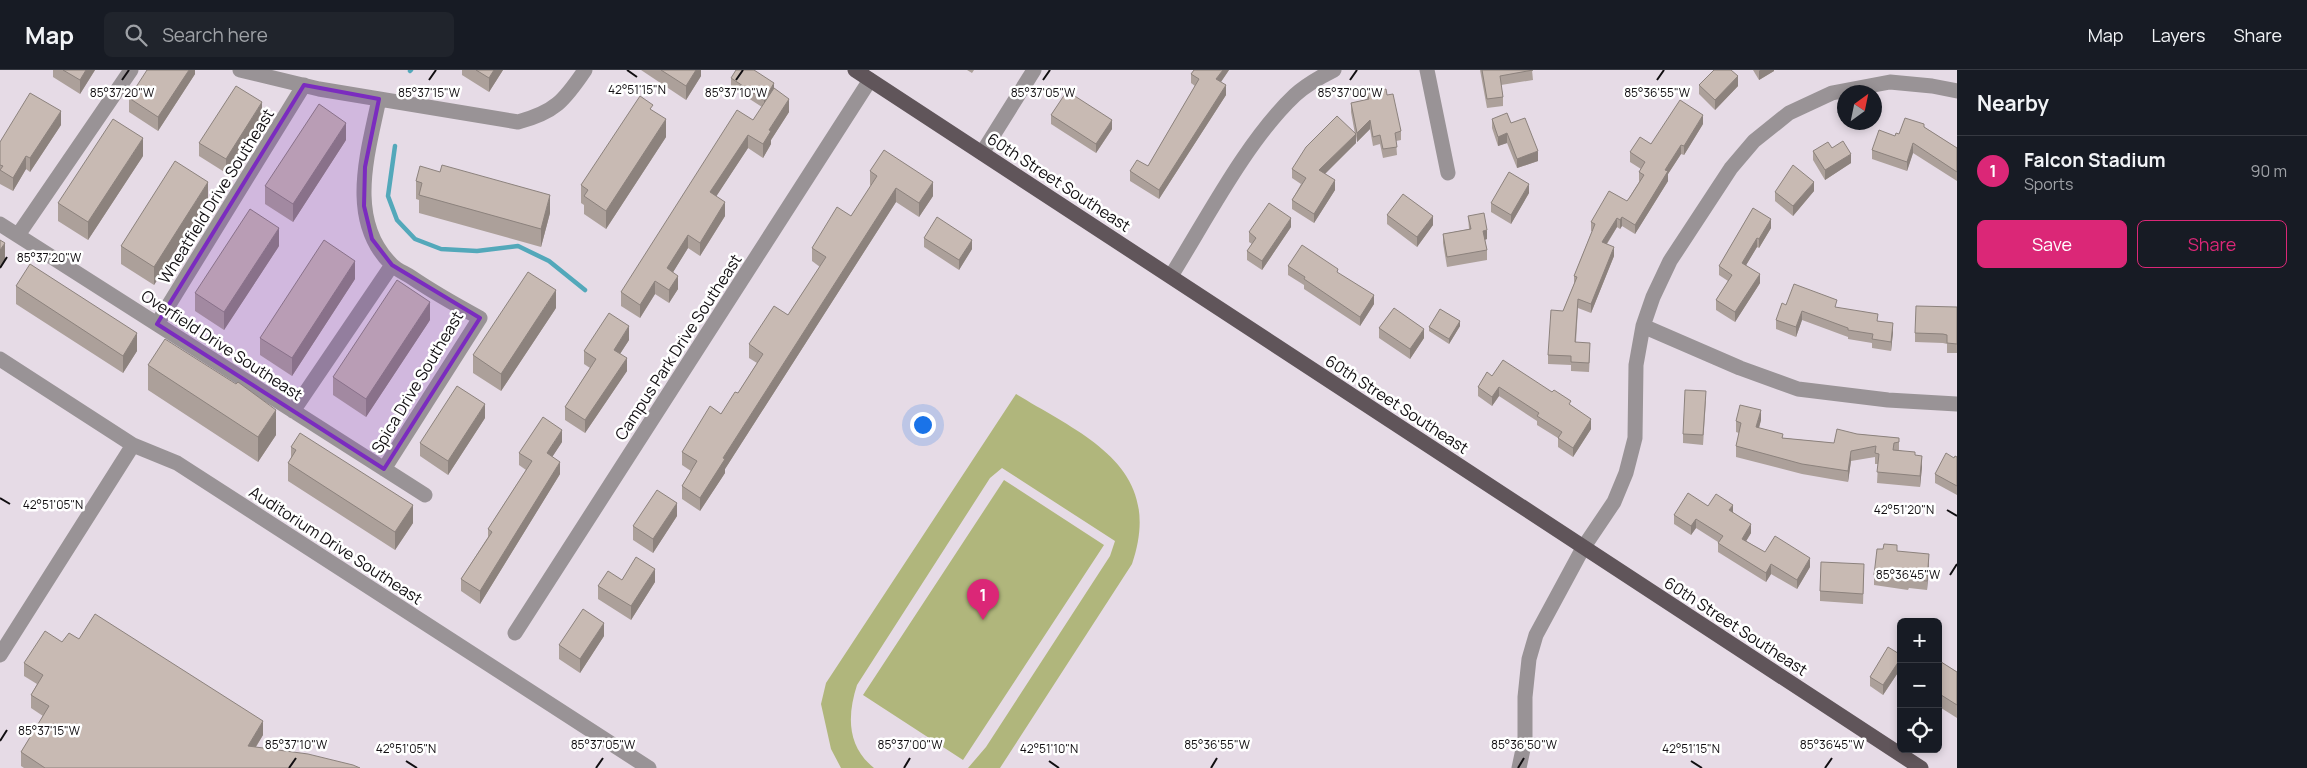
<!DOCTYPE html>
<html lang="en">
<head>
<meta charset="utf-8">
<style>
  body { margin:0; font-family:Manrope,sans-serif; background:#20242c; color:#f1f3f6 }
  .controls { position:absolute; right:15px; bottom:15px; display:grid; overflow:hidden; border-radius:8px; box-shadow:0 2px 8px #0003 }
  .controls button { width:45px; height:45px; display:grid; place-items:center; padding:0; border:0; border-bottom:1px solid #363941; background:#171b24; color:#f1f3f6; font:25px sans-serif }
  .compass { position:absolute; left:1837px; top:15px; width:45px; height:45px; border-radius:50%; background:#171b24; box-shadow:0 2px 8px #0003; rotate:33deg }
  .you { position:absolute; left:922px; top:354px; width:18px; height:18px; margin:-12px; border:4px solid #fff; border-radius:50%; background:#1a73e8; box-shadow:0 0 0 8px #1a73e833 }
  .badge { display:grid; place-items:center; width:32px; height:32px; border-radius:50%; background:#db2777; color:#fff; font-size:16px; font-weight:700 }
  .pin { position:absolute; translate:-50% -41px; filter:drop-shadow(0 1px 2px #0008) }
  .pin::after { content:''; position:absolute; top:26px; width:18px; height:15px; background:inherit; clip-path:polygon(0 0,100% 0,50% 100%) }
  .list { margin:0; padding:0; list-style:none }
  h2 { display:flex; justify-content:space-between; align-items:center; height:65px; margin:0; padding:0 20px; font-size:21px }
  h2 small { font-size:16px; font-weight:400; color:#9ea1a6 }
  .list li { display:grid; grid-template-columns:32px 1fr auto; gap:15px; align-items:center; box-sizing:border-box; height:70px; padding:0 20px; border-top:1px solid #363941 }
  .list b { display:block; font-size:19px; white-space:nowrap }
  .list p { margin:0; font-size:16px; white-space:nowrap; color:#9ea1a6 }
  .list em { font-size:16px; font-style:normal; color:#9ea1a6 }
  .actions { display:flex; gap:10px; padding:15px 20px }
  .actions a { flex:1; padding:11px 0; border:1px solid #db2777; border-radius:8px; text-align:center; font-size:18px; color:#db2777 }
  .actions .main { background:#db2777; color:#fff }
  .icon { flex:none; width:28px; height:28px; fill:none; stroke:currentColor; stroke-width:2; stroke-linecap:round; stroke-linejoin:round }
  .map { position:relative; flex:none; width:1957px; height:698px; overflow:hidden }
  header { display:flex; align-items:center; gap:30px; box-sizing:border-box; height:70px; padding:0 25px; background:#171b24; border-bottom:1px solid #363941 }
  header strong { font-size:24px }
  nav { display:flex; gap:28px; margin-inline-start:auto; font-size:18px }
  .search { width:350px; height:45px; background:#20242c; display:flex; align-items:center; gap:12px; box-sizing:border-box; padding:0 18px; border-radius:8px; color:#9ea1a6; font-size:19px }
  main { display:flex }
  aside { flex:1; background:#171b24 }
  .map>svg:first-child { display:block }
  .pitch { fill:#b0b67c }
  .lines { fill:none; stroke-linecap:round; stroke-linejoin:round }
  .stream { stroke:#53a8ba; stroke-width:4.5 }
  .minor { stroke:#999396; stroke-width:15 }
  .major { stroke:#60555a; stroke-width:15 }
  .wall { fill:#aca09a }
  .shaded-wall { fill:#8c827d }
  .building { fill:#c8bab3; stroke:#8c827d }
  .marked { fill:#7b2cbf; fill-opacity:0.2; stroke:#7b2cbf; stroke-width:4; stroke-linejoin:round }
  .ticks { fill:none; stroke:#110e11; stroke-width:2 }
  .labels { text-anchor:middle; stroke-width:5; stroke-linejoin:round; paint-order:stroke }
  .street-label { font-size:16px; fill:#110e11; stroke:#fff }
  .ticks-label { font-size:12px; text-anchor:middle; fill:#110e11; stroke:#fff; stroke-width:5; stroke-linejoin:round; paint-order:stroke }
</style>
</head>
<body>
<header>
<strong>Map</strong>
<div class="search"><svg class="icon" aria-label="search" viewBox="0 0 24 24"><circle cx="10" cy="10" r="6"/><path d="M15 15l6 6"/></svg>Search here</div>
<nav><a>Map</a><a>Layers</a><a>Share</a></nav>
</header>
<main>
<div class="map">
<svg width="1957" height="698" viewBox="0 0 1957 698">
  <rect width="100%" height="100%" fill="#e6dbe6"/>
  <path class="pitch" d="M1016,324c69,42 149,73 116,170l-132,204h-32l18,-21 124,-191 5,-15 -113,-73 -12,10 -133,207c-10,31 -10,61 17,83h-33l-10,-19 -10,-45 5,-21z
    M1004,410l100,65 -141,215 -100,-65z"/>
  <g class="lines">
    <path class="stream" d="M410,1l1,-1
      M395,76l-7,50 9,24 18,19 26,10 36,2 41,-5 31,15 36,29"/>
    <path class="minor" d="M240,0l79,19 199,33c37,-10 46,-21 67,-52
      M1427,0l21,103
      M379,29c-11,54 -33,121 13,166 5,5 13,8 19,12 22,15 45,28 69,41l-96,151
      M982,83l52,-83
      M0,154l425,271
      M18,165l113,-165
      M1171,206c35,-56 76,-136 124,-181 11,-10 25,-18 39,-25
      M157,254l147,-239
      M1643,256l97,42 58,21 90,11 69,4
      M0,289l133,86 44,18 472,305
      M293,341l99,-146
      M515,563l355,-553
      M0,585l133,-210
      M1519,698l6,-28v-43l4,-38 7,-24 47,-87 31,-46 12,-29 9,-35 1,-73 7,-39 10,-29 17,-36 61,-93 23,-27 35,-28 43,-20 58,-11 42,4 25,5"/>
    <path class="major" d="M855,0l1066,698"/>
  </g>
  <path class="wall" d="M53,0h42l-15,24 -27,-17z
    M195,0v4l-37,57 -29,-19v-14z
    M462,0h41l-14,22 -27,-17z
    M641,0h60v6l-15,24z
    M967,0h7l-2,3z
    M1194,0h35l-8,12 5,13 -67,104 -29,-18v-10l18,-5 47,-80 -4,-3v-9z
    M1480,0h52l1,10 -32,5 2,12v9l-16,2z
    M1753,0h21v1l-15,9z
    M731,8l43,11 15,23 -18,28v4l-8,14 -15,-10 -32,48 9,20 -25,40 -12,-8 -15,24 5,17 -9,14 -14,-9 -15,24 -19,-12v-14l132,-172 9,-13 -31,-20z
    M1699,15l39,1 -23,24 -16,-16z
    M1367,23l20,2 14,36v9l-5,1 1,14 -14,3 -3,-14 -7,2 -3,-17 -13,13 -1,-6v7l-32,31 11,16 -21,33 -22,-14v-9l9,-16 -9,-6v-9l63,-35 -4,-22v-9l16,-3z
    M653,41l13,26 -60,92 -22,-15v-9l-3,-2v-18z
    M1051,45l61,14 -16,24 -45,-29z
    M262,46l-36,57 -27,-17v-13z
    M1492,49l19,4 27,38 -21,7 -10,-25 -9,3 -6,-18z
    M1703,54l-19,31 -3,-1 -13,20v7l-33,53 -13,-8 -2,3 -3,-2 -10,17 7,12 -23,57 -13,-5 -2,34 14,11 -1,19 -18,-1v-6l-23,-1v-9l15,-44 11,-27v-8l18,-45h-1v-9l36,-21 12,-19v-10l2,-3 -11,-7v-10z
    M61,55l-31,47 -4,-3 -13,22 -13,-7v-42z
    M1924,57l33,21v33l-44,-28 -6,18 -35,-12v-9l27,-16z
    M346,70l-53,82 -28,-18v-18z
    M1832,78l19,15 -26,17 -12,-20v-9z
    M143,86l-55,84 -30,-19v-18z
    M870,101l63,25 -14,21 -23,-15 -171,267v4l-25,38 -18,-12v-13l9,-15 -9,-6v-13l39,-38 17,-21 19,-30 -8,-5v-14l39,-29 32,-48 -8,-6v-13l39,-32 20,-30 -1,-1z
    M440,102l110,41 -9,34 -122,-34v-13l-3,-1v-18z
    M1814,121l-21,25 -18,-15v-9z
    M1529,123l-18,31 -20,-12v-9z
    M208,129l-54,86 -33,-21v-18z
    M1753,138l18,20 -12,20 -2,-1 -11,18 14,18 -25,39 -19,-12v-10l12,-19 -9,-6v-9z
    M1387,145l46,10 -16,22 -30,-23z
    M1468,146l19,23 -2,1 2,10v10l-40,7 -4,-24v-9l26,-5z
    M1291,157l-29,43 -15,-10v-9l5,-7 -3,-2v-10z
    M924,168l48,11 -13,21 -35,-23z
    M279,176l-55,84 -29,-19v-18z
    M1288,196l50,7 36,31 -14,22 -56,-37v-4l-16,-10z
    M355,209l-63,97 -32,-21v-17z
    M16,216l121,65 -14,22 -107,-69z
    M1786,235l51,3 41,13 15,11 -2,19 -19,-3v-5l-24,-4v-2l-46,-17 -6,17 -20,-8v-9z
    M1957,237v46h-10v-9l-4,-1 -28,-1v-9z
    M556,238l-55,83 -28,-18v-18z
    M430,250l-64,97 -33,-22v-18z
    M1460,256l-11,18 -20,-13v-4z
    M1379,258l45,10 -14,21 -31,-21z
    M629,270l-9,14 7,17 -42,62 -20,-13v-13l25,-39 -6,-4v-13z
    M148,295l128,70 -18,27 -110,-72z
    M1492,306l79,30 20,23 -18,28 -15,-10v-9l-21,-13v-4l-38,-25 -7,10 -14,-10v-9z
    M1706,330l-3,45 -20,-2v-9z
    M485,348l-37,57 -28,-19v-13z
    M1761,350l-2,8 24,10 51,5 23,-9 42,4v12l16,5 7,12 -2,20 -43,-4 1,-19h-3v-7l-24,4 -3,21 -46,-8 -66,-17v-11l3,-13 -3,-1v-11z
    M562,372l-10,15 8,17 -80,130 -19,-13v-12l27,-42v-8l38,-59 -7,-5v-12z
    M291,377l122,76 -18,27 -107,-69v-18l3,-5z
    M1957,387v38l-22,-12v-9l19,-16z
    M1708,436l25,6 18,21 -5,8 19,11 45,15 -13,22 -26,-15 -5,8 -48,-30v-10l-22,-14 -5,7 -17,-11v-9z
    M677,446l-24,37 -20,-13v-14z
    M1897,481l32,12 -2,27 -18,-2 -1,2 -34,-5v-10z
    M1864,503l-1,31 -43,-3v-10z
    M622,510l33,2 -24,38 -33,-21v-13z
    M604,566l-24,37 -21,-14v-14z
    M79,569l184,96 -7,12 104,21h-336l-3,-2v-14l22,-36 -12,-8v-13l6,-11 -13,-8v-13l38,-21z
    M1901,585v13l-18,27 -13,-9v-9z
    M1938,590l19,12v46l-19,-12z"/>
  <path class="shaded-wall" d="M86,0h9l-15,24v-14z
    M189,0h6v4l-37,57v-14z
    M494,0h9l-14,22v-14z
    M696,0h5v6l-15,24v-14z
    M1223,0h6l-13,19v-10z
    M1760,0h14v1l-15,9v-9z
    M1738,6v10l-23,24v-10z
    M774,13v10l-10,16v-9z
    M1226,15v10l-67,104v-9z
    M789,29v13l-18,28v4l-8,14v-14l6,-14z
    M262,32v14l-36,57v-14z
    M61,41v14l-31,47v-14z
    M1703,45v9l-19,31v-9z
    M666,49v18l-60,92v-18z
    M1112,50v9l-16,24v-9z
    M1370,50v9l-13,13v-9z
    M346,53v17l-53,82v-18z
    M1507,63v10l-9,3v-9z
    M1356,64v9l-37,37v-10z
    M748,65v13l-38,58v-14z
    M143,68v18l-55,84v-18z
    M1913,73v10l-6,18v-9z
    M1681,75v9l-13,20v7l-33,53v-9l30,-55z
    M1538,81v10l-21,7v-9z
    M1851,84v9l-26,17v-10z
    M26,86v13l-13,22v-13z
    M1335,110v10l-21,33v-9z
    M208,112v17l-54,86v-18z
    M933,112v14l-14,21v-14z
    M1814,112v9l-21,25v-10z
    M1529,114v9l-18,31v-9z
    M896,118v14l-171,267v4l-25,38v-13l23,-40z
    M550,125v18l-9,34v-18z
    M725,132v14l-25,40v-13z
    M1433,146v9l-16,22v-10z
    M1622,147v9l-2,3v-9z
    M1291,148v9l-29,43v-9z
    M1617,148v9l-15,24v-9z
    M1771,149v9l-12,20v-9z
    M279,158v18l-55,84v-18z
    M1487,160v9l-4,1v-9z
    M688,165v13l-21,34v-14z
    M1757,168v9l-15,25v-9z
    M972,170v9l-13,21v-10z
    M5,173v18l-5,7v-18z
    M1614,177v9l-23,57v-9z
    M355,191v18l-63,97v-18z
    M1760,204v9l-25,39v-10z
    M678,206v13l-9,14v-13z
    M655,211v13l-15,24v-13z
    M556,220v18l-55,83v-17z
    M1374,225v9l-14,22v-9z
    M430,232v18l-64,97v-18z
    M1802,241v9l-6,17v-10z
    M1460,251v5l-11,18v-5z
    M1893,253v9l-2,19v-9z
    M629,256v14l-15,23v-13z
    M1424,259v9l-14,21v-10z
    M137,263v18l-14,22v-17z
    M627,288v13l-42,62v-13z
    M1499,317v9l-7,10v-9z
    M485,334v14l-37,57v-14z
    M276,340v25l-18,27v-25z
    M1761,340v10l-5,18v-11z
    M1591,349v10l-18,28v-9z
    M562,360v12l-15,23v-12z
    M1851,381v10l-3,21v-11z
    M1922,386v11l-2,20v-11z
    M560,392v12l-80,130v-13z
    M677,433v13l-24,37v-14z
    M413,435v18l-18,27v-18z
    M1733,435v9l-4,-4z
    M1696,449v9l-5,7v-9z
    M1751,454v9l-9,15v-9z
    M1929,484v9l-2,27v-9z
    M1810,488v9l-13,22v-9z
    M1771,494v10l-5,8v-9z
    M655,499v13l-24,38v-14z
    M604,553v13l-24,37v-14z
    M1901,588v10l-18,27v-10z
    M263,651v14l-15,24v-13z"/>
  <path class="building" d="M63,0h23l-6,10z
    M147,0h42l-31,47 -29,-19z
    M476,0h18l-5,8z
    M661,0h35l-10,16z
    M736,0h18l20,13 -10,17 -33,-22z
    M1194,0h29l-7,9 10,6 -67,105 -29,-19 7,-11 11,6 51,-87 -8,-5z
    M1482,0h51l-33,6 3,21 -16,2z
    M1714,0h17l7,6 -23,24 -16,-15z
    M236,16l26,16 -36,57 -27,-16z
    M774,18l15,11 -20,31 2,1 -8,13 -15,-9 -38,57 15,10 -25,41 -12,-8 -21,33 11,8 -9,14 -14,-9 -15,24 -19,-13 116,-182 16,10z
    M1386,19l1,6 6,-1 8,37 -6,2 2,14 -14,2 -3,-14 -7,2 -3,-17 -13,13 -6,-30 18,-4 -2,-6z
    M1067,21l45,29 -16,24 -45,-29z
    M30,23l31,18 -31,47 -4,-2 -13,22 -13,-8 3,-4 -3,-1v-23z
    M640,26l13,9 -3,4 16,10 -60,92 -22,-15 4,-6 -7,-5z
    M1680,30l23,15 -19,31 -3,-1 -16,25 3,1 -33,54 -13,-8 -2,3 -3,-2 -15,24 12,5 -23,57 -13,-5 -3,43 15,1 -1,20 -18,-1v-6l-23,-1 3,-45 12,1 14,-34 -3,-1 21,-52 -4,-2 18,-31 18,10 3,-4 14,-22 -5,-3 6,-10 -15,-10 10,-15 11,7z
    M319,34l27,19 -53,81 -28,-18z
    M1507,43l4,10 14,-5 13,33 -21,8 -10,-26 -9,4 -6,-18z
    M1337,46l19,18 -37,36 16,10 -21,34 -22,-14 14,-22 -14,-9 14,-22z
    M1905,48l19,6v3l33,21v24l-44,-29 -6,19 -35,-12 7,-20 16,6 1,-3 3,1z
    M113,49l30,19 -55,84 -30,-19z
    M1843,71l8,13 -26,16 -12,-19 15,-9 4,6z
    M884,80l49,32 -14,21 -23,-15 -173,270 2,1 -25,39 -18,-12 15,-25 -15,-9 28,-46 11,8 14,-22 3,1 25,-39 -14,-10 25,-38 14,9 38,-58 -14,-9 25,-41 14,9 26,-40 -7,-5z
    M175,91l33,21 -54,85 -33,-21z
    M442,95l108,30 -9,34 -122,-34 3,-12 -6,-2 4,-15 20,6z
    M1793,95l21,17 -21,24 -18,-14z
    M1509,102l20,12 -18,31 -20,-12z
    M1403,124l30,22 -16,21 -30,-22z
    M1269,133l22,15 -29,43 -15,-10 9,-13 -7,-6z
    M1753,138l18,11 -12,20 -2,-1 -15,25 18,11 -25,38 -19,-12 16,-25 -13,-9z
    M250,139l29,19 -55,84 -29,-19z
    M1484,143l3,17 -4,1 4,19 -40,7 -4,-23 28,-5 -3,-13z
    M937,147l35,23 -13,20 -35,-22z
    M0,170l5,3 -5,7z
    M324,170l31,21 -63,97 -32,-20z
    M1302,175l36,24 -1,3 37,23 -14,22 -56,-38 1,-2 -17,-11z
    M30,194l107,69 -14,23 -107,-70z
    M528,202l28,18 -55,84 -28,-19z
    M397,210l33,22 -64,97 -33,-22z
    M1794,214l43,16 -2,7 43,7 -1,7 16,2 -2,19 -19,-3 1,-5 -25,-4v-2l-46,-17 -6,16 -20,-7 6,-17 4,2z
    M1916,236l41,1v37l-10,-1v-8l-4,-1 -28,-1z
    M1394,238l30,21 -14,20 -31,-21z
    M1440,239l20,12 -11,18 -20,-12z
    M609,243l20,13 -15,24 13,8 -42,62 -20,-13 31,-48 -12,-8z
    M165,269l71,45 2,-2 38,28 -18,27 -110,-72z
    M1503,290l49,32 2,-2 17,11 -2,3 22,15 -18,29 -15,-10 4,-6 -25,-16 2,-3 -40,-26 -7,10 -14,-10 9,-15 5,4z
    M457,316l28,18 -37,57 -28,-18z
    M1685,320l21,1 -3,44 -20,-1z
    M1740,335l21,5 -5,17 27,7 -1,4 52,5 3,-14 20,5 42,4v4l-5,1 -1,7 22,2v3l7,1 -2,20 -43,-4 2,-18 -4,-1 1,-7 -25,5 -3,20 -46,-7 -66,-18 5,-23 -5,-2z
    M543,347l19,13 -15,23 13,9 -80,129 -19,-12 31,-47 -4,-3 44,-68 -13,-8z
    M300,363l113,72 -18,27 -107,-69 8,-13 -5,-3z
    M1946,383l8,5 1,-2 2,1v29l-22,-12z
    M657,420l20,13 -24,36 -20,-13z
    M1688,423l20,13 8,-12 17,11 -4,5 22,14 -9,15 23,13 10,-16 35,22 -13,22 -26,-16 -5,9 -48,-30 5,-7 -27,-17 -5,7 -17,-11z
    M1884,474l13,1v6l32,3 -2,27 -18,-2 -1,2 -34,-6 3,-26h6z
    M636,487l19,12 -24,37 -33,-20 10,-15 14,9z
    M1821,492l43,2 -1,30 -43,-3z
    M583,539l21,14 -24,36 -21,-14z
    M95,544l168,107 -15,25 60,8 45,11 7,3h-315l-24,-16 28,-46 -18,-11 12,-20 -19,-12 21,-32 17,11 7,-9 10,6z
    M1888,577l13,8v3l-18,27 -13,-8z
    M1938,590l19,12v33l-19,-12z"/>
  <path class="marked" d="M304,15l75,14 -14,68 -1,39 8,33 20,26 88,53 -96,151 -227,-145z"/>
  <path class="ticks" d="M627,0l10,7M122,10l7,-10M429,10l7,-10M736,10l7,-10M1043,10l7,-10M1350,10l7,-10M1657,10l7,-10M0,198l7,-11M0,428l10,6M1947,440l10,6M1950,505l7,-11M0,671l7,-11M406,691l11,7M1049,691l10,7M1691,691l11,7M289,698l7,-10M596,698l7,-10M904,698l6,-10M1211,698l6,-10M1518,698l6,-10M1825,698l7,-10"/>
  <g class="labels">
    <g class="street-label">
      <text transform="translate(1059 112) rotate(33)" y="6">60th Street Southeast</text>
      <text transform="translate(216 126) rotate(-58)" y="6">Wheatfield Drive Southeast</text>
      <text transform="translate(222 275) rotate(33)" y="6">Overfield Drive Southeast</text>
      <text transform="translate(678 277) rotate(-57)" y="6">Campus Park Drive Southeast</text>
      <text transform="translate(417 312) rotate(-59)" y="6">Spica Drive Southeast</text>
      <text transform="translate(1397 334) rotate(33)" y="6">60th Street Southeast</text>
      <text transform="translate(336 475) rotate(33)" y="6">Auditorium Drive Southeast</text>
      <text transform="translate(1736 556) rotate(33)" y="6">60th Street Southeast</text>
    </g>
  </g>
  <g class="ticks-label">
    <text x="637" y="24">42°51'15"N</text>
    <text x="1350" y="27">85°37'00"W</text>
    <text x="1657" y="27">85°36'55"W</text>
    <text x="122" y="27">85°37'20"W</text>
    <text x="429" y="27">85°37'15"W</text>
    <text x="736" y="27">85°37'10"W</text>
    <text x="1043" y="27">85°37'05"W</text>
    <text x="49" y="192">85°37'20"W</text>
    <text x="53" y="439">42°51'05"N</text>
    <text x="1904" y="444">42°51'20"N</text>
    <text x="1908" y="509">85°36'45"W</text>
    <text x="49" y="665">85°37'15"W</text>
    <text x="296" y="679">85°37'10"W</text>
    <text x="603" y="679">85°37'05"W</text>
    <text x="910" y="679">85°37'00"W</text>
    <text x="1217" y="679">85°36'55"W</text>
    <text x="1524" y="679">85°36'50"W</text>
    <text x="1832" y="679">85°36'45"W</text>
    <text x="406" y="683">42°51'05"N</text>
    <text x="1049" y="683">42°51'10"N</text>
    <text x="1691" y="683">42°51'15"N</text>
  </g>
</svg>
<div class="controls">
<button>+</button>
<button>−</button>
<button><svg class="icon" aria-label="locate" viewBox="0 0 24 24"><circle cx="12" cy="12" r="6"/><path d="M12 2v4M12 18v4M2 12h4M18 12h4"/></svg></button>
</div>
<svg class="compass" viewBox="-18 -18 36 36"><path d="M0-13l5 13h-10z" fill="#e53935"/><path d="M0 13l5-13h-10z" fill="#9ea1a6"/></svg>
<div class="you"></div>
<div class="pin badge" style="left:983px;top:550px">1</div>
</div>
<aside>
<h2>Nearby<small></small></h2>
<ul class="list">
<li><span class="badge">1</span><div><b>Falcon Stadium</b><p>Sports</p></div><em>90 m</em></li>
</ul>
<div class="actions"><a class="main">Save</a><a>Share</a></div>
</aside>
</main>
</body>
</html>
